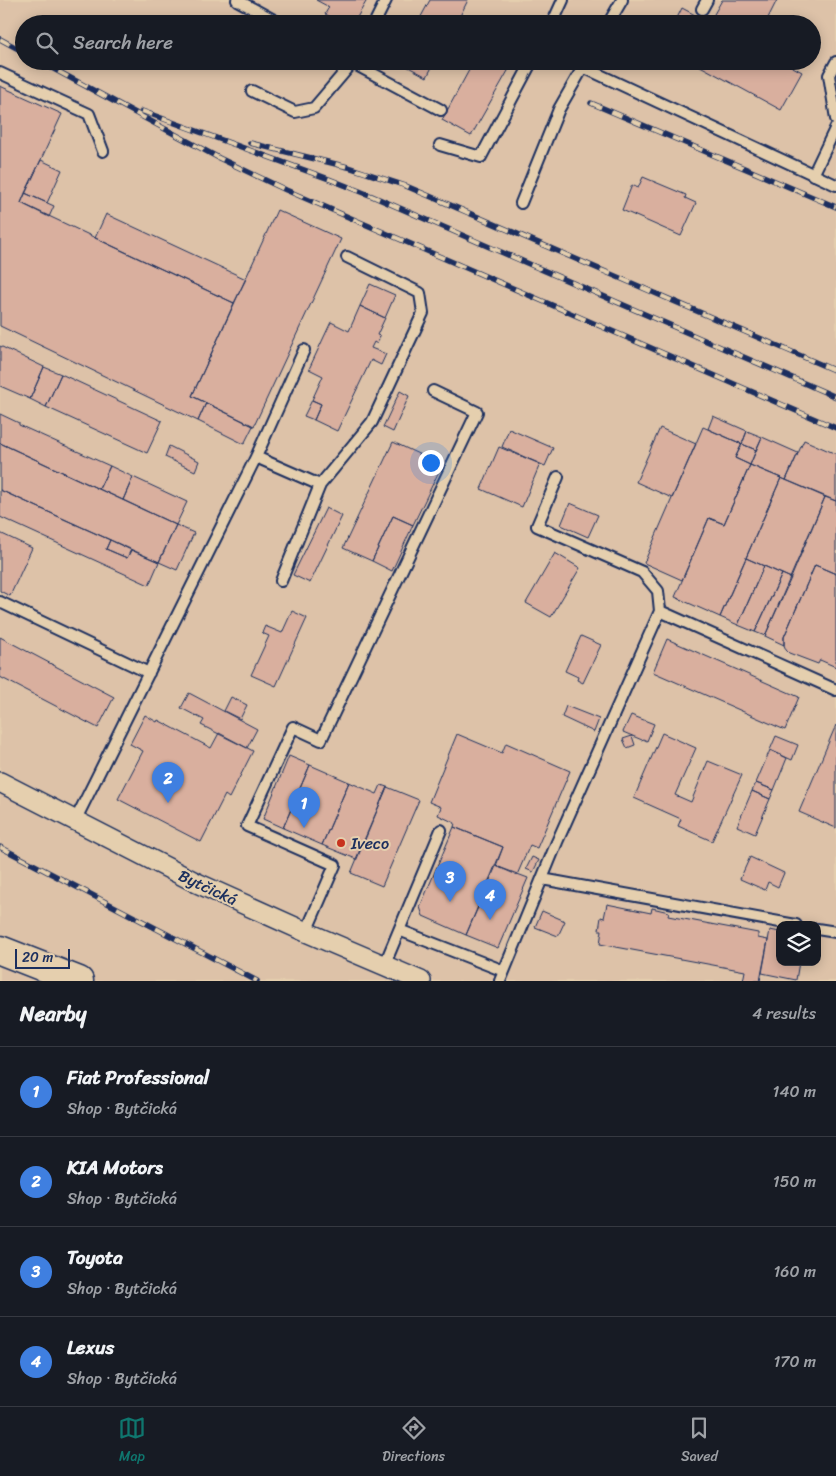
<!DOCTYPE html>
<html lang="en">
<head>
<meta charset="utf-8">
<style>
  body { margin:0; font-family:Sriracha,sans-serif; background:#20242c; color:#f1f3f6 }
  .controls { position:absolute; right:15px; bottom:15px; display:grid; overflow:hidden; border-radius:10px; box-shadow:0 2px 12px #0003 }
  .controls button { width:45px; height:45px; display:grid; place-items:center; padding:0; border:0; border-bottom:1px solid #363941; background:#171b24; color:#f1f3f6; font:25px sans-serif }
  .scale { position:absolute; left:15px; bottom:12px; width:55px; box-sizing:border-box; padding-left:5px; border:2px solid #1b2f5e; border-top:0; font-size:14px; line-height:18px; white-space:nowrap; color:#1b2f5e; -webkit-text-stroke:4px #e5cfae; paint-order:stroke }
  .you { position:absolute; left:430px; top:462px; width:18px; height:18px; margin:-12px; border:4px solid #fff; border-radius:50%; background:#1a73e8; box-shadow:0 0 0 8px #1a73e833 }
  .badge { display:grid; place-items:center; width:32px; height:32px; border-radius:50%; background:#0f766e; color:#fff; font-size:16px; font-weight:700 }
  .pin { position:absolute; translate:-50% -41px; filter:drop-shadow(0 1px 2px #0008) }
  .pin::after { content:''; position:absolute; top:26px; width:18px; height:15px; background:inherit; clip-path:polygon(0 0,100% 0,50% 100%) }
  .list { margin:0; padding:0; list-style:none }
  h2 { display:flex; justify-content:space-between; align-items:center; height:65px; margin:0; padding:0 20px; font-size:21px }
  h2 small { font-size:16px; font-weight:400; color:#9ea1a6 }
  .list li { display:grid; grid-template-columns:32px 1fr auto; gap:15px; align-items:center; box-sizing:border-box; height:90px; padding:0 20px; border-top:1px solid #363941 }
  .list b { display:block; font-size:19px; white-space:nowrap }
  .list p { margin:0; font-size:16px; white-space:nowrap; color:#9ea1a6 }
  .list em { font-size:16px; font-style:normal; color:#9ea1a6 }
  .icon { flex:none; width:28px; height:28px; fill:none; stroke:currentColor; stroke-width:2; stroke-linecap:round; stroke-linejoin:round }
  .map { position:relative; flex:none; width:836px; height:981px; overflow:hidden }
  .search { position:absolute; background:#171b24; box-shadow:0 2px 12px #0003; left:15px; right:15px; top:15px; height:55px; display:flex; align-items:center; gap:12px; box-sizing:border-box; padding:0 18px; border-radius:28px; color:#9ea1a6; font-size:19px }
  .sheet { height:425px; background:#171b24 }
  nav { display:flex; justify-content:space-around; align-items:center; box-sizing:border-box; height:70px; border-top:1px solid #363941; background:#171b24; font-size:14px; color:#9ea1a6 }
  nav a { display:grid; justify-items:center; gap:2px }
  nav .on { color:#0f766e }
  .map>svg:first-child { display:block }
  .built { fill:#ddc2a8; fill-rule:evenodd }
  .building { fill:#d9af9e; stroke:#1b2f5e }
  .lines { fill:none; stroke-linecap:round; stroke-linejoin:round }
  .service-casing { stroke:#1b2f5e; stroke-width:14 }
  .minor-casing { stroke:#1b2f5e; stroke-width:22 }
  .primary-casing { stroke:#1b2f5e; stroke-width:31 }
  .service { stroke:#e5cfae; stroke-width:10 }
  .minor { stroke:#e5cfae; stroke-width:19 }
  .primary { stroke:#e5cfae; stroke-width:28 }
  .rail-casing { stroke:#1b2f5e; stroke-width:5.5 }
  .rail { stroke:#e5cfae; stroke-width:4; stroke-dasharray:11; stroke-linecap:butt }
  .poi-dot { fill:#c8321e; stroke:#e5cfae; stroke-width:2 }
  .labels { text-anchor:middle; stroke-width:4; stroke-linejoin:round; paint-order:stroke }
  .poi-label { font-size:16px; fill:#1b2f5e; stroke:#e5cfae; text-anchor:start }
  .street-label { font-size:16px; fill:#1b2f5e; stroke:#e5cfae }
</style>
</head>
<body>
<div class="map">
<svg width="836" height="981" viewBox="0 0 836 981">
  <rect width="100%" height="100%" fill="#e5cfae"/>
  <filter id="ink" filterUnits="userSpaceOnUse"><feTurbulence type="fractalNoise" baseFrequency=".02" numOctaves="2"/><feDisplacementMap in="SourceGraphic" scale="10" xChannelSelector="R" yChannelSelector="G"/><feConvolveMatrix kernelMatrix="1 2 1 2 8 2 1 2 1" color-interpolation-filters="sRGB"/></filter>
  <g filter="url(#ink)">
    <path class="built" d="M0,0h836v981h-836zM24,24h788v37h-788zM780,925h37v37h-37z"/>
    <path class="building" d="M316,0h51l-12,21 -7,-4 -4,7 -19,-10 4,-7z
      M430,0h38l-12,24h-39z
      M722,0h55l-12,24h-38l-14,-8z
      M682,8l30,16h-38z
      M397,61h38l-8,16z
      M474,61l39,1 -42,74 -29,-16z
      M691,61h91l20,11 -21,38z
      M0,86l62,28 -41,89 213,100 -42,93 14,7 -8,18 -198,-95z
      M41,160l21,10 -15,33 -22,-10z
      M643,177l43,18 -1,3 11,5 -15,33 -59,-26 10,-25 6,3z
      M25,193l29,13 -5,11 -28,-14z
      M277,210l64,29 -87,187 -62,-30z
      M106,214l140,65 -12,24 -139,-65z
      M370,284l25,11 -10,23 -25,-12z
      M360,306l25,12 -8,17 3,1 -3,8 -3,-2 -3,6 15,6 -5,11 -10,-5 -34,71 -23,-11 7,-16 -9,-4 11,-24 -14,-7 22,-47 18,9z
      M0,346l44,21 -14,32 -30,-13z
      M44,367l17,7 -15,33 -16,-8z
      M61,374l101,47 -15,32 -101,-46z
      M400,391l9,5 -16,36 -10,-5z
      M312,400l9,4 -7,16 -10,-4z
      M206,403l47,23 -9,18 -46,-23z
      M0,414l19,9v2l91,41 -11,23 -99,-46z
      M713,416l34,15 -5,13 -34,-15z
      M703,427l39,17 -7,14 15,7 -26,59 -15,-6 -27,62 -38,-17z
      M660,428l36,16 -24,54 -36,-16z
      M509,429l44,19 -8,18 -43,-19z
      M747,431l15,6 -6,13 -14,-6z
      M762,437l36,16 -12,27 -36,-15z
      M804,440l32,14v47l-50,-21z
      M393,442l49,23 -29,60 -20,-9 -21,45 -29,-13z
      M0,443l176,82 -17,37 -159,-72z
      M742,444l14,6 -6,15 -15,-7z
      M169,446l30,15 -4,10 -30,-14z
      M499,447l41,17 -18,43 -41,-18z
      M750,465l31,13 -61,139 -45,-20 34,-79 15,6z
      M110,466l23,11 -10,23 -24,-11z
      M133,477l54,25 -11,23 -53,-25z
      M781,478l44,19 -34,81 -45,-20z
      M0,490l110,50 -4,9 21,9 4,-8 28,12 -10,23 -149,-68z
      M825,497l11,4v73l-21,-9 -31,72v8l-19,-9z
      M570,503l28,12 -10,22 -27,-12z
      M326,508l16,8 -32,67 -17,-8z
      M393,516l20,9 -21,46 -20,-10z
      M176,525l18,8 -17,37 -18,-8z
      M0,533l32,15 -22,48 -10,-5z
      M110,540l21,10 -4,8 -21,-9z
      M555,553l25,15 -29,49 -25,-14z
      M746,558l18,8 -26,59 -18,-8z
      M815,565l21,9v93l-16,-7 -2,4 -29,-11 -3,-3 -2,-5v-8z
      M764,566l18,8 -27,58 -17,-7z
      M782,574l9,4 -26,58 -10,-4z
      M292,611l15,7 -31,68 -25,-11 18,-39 -7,-3 3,-7 17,7z
      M581,636l20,9 -18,38 -6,-3 1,-3 -13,-6z
      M0,637l114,60 -16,31 -98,-51z
      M667,639l132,58 -14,33 -132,-58z
      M189,693l68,36 -10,19 -46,-23 3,-5 -23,-12z
      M231,697l16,8 -7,14 -16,-8z
      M566,706l33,13 -5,13 -32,-15z
      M145,715l12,7 1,-2 53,28 8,-15 34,18 -24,47 -4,-3 -24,47 -83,-43 25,-48 -13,-7z
      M631,715l23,9 -7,17 -4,-2 -1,1 -19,-8z
      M836,725v103l-37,-16z
      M662,733l34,15 -21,47 16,7 17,-41 34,14 -30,66 -34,-15 3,-7 -47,-21z
      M457,734l45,19 4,-10 64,28 -33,77 -7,-3 -13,30 -21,-9 7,-19 -49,-20 1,-4 -17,-8 3,-8 -12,-5z
      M632,736l3,9 -8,3 -4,-9z
      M776,736l22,9 -6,15 -22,-10z
      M770,750l17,8 -13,32 -18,-7z
      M289,756l21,9 -27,63 -20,-9z
      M310,765l39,17 -27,63 -39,-17z
      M349,782l28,12 4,-9 6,2 -31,72 -34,-14z
      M756,783l18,7 -4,9 -18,-8z
      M387,787l32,13 -37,86 -31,-13z
      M752,791l18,8 -15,35 -18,-8z
      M454,827l49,20 -37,88 -43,-19 -3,-9z
      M532,857l7,3 -6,12 -7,-3z
      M750,857l34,16 -6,14 -10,-5 -3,8 -25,-11z
      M496,866l32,12 -30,70 -32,-13z
      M607,904l44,9 1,-5 17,4 -1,4 90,17v5l10,2 -8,41h-17l2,-10 -145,-27 2,-14h-3l2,-13 3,1z
      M542,911l23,10 -7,15 -23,-9z
      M770,930l10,2v30h19l-3,18 -34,-7z"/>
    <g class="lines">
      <defs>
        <path id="service" d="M237,0l44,24
          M702,9l5,-9
          M374,24l12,-24
          M552,24l11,-24
          M608,24l14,-24
          M349,61l92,49
          M836,62l-7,13 7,44
          M583,67l253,118
          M0,73l89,41 14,37
          M252,91l43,21 19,-4 40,-47
          M440,145l41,12 51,-96
          M813,175l23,-48
          M521,203l38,-94 27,-47
          M256,457l64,28
          M558,477l-21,49 105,46 16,19 2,20
          M281,581l39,-96 52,-63 51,-109 -3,-20 -73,-36
          M0,602l149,71
          M75,821l181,-364 48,-107
          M542,879l254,46
          M817,929l19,3
          M399,930l105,41
          M306,932l29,-67 -88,-39 46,-99 28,13 156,-328 -44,-21
          M384,966l57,-136
          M500,981l57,-139 103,-231 176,79"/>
        <path id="minor" d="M0,782l197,101 109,49 115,49"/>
        <path id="primary" d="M0,950l79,31"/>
      </defs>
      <use href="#service" class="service-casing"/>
      <use href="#minor" class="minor-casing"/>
      <use href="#primary" class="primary-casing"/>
      <use href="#service" class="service"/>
      <use href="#minor" class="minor"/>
      <use href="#primary" class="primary"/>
      <defs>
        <path id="rail" d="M0,39l24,13
          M39,61l180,97 67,32 550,238
          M591,103l245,104
          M142,111l187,68 43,17 464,201
          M250,143l98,24 58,19 430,185
          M0,847l257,134"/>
      </defs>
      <use href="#rail" class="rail-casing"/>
      <use href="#rail" class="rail"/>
    </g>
  </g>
  <circle class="poi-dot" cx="341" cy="843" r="5"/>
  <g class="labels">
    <g class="poi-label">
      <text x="351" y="849">Iveco</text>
    </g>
    <g class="street-label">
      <text transform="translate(208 887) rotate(25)" y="6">Bytčická</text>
    </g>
  </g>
</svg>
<div class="controls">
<button><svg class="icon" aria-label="layers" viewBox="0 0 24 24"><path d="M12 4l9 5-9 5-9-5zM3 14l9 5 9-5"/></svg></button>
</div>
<div class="scale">20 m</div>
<div class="you"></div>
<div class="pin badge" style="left:304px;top:828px;background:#3f7fe0">1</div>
<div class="pin badge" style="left:168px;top:803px;background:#3f7fe0">2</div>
<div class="pin badge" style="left:450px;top:902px;background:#3f7fe0">3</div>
<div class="pin badge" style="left:490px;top:920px;background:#3f7fe0">4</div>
<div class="search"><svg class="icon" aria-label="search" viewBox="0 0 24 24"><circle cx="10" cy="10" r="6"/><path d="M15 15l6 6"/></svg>Search here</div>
</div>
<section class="sheet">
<h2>Nearby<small>4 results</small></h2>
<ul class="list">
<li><span class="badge" style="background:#3f7fe0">1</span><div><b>Fiat Professional</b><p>Shop · Bytčická</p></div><em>140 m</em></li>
<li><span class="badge" style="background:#3f7fe0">2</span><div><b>KIA Motors</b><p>Shop · Bytčická</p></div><em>150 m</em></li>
<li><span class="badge" style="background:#3f7fe0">3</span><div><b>Toyota</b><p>Shop · Bytčická</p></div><em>160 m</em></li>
<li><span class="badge" style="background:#3f7fe0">4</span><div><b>Lexus</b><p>Shop · Bytčická</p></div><em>170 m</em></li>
</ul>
</section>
<nav>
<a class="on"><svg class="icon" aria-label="map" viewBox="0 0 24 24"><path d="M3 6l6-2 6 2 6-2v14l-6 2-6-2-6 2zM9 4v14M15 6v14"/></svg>Map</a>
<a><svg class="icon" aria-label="directions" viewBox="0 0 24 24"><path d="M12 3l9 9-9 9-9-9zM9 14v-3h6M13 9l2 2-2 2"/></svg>Directions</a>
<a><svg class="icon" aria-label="saved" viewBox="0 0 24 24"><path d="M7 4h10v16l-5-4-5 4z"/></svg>Saved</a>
</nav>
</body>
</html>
